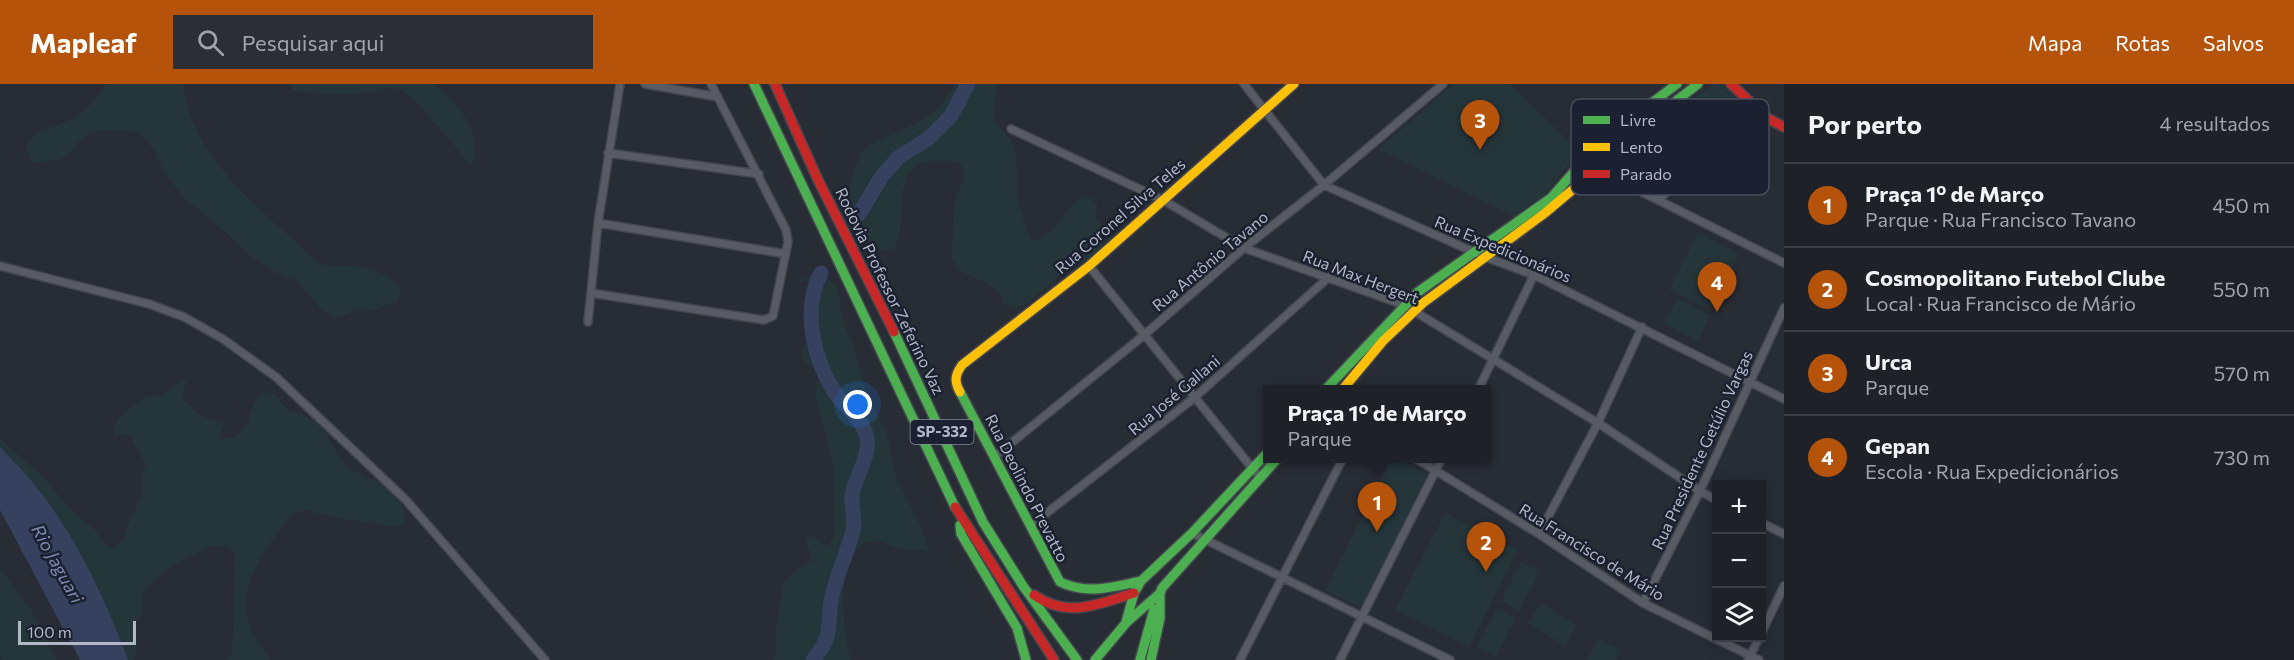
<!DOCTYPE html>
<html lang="pt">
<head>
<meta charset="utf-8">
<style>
  body { margin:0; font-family:Commissioner,sans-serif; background:#2b2e34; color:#f1f3f6 }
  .controls { position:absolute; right:18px; bottom:18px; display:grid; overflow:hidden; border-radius:0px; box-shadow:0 3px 15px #0003 }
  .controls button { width:54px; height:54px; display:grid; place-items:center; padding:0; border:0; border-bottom:2px solid #3c3e45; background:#1e2128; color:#f1f3f6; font:30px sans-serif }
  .scale { position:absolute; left:18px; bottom:15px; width:118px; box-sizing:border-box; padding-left:6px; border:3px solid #b1b7c7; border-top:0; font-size:16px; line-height:21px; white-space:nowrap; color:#b1b7c7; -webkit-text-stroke:4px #1b2130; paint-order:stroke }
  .you { position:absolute; left:858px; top:321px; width:21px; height:21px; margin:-15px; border:4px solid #fff; border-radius:50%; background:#1a73e8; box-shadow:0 0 0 9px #1a73e833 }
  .badge { display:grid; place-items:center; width:39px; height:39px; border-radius:50%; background:#b45309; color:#fff; font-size:20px; font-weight:700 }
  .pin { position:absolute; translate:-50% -50px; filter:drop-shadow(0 2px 3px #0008) }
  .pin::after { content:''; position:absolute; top:32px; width:21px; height:18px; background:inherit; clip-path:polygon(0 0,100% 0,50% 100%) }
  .popup { position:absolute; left:1263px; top:301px; width:228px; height:78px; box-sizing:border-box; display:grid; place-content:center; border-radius:0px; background:#1e2128; filter:drop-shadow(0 2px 4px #0005); font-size:20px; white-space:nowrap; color:#a1a3a8 }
  .popup b { font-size:22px; color:#f1f3f6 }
  .popup::after { content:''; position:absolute; left:50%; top:100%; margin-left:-12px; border:12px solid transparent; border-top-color:#1e2128 }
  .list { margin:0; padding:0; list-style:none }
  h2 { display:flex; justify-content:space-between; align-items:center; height:78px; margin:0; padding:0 24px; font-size:26px }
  h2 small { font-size:20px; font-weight:400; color:#a1a3a8 }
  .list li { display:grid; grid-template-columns:39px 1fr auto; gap:18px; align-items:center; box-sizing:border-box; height:84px; padding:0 24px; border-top:2px solid #3c3e45 }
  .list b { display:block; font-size:22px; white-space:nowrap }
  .list p { margin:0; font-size:20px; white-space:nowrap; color:#a1a3a8 }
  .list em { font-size:20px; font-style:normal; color:#a1a3a8 }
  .icon { flex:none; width:33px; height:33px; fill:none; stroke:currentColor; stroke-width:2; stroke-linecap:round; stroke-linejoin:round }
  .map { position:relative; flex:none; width:1784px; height:576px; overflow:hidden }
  header { display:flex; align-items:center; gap:36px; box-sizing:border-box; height:84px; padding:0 30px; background:#b45309; color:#fff }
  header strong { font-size:28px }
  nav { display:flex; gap:33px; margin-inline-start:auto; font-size:21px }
  .search { width:420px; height:54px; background:#2b2e34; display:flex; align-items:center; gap:15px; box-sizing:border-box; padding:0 21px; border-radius:0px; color:#a1a3a8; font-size:22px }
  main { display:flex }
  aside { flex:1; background:#1e2128 }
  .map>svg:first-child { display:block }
  .green { fill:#25363b }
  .water { fill:#35415e }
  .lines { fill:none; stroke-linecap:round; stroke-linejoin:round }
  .river { stroke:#35415e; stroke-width:15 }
  .street-casing { stroke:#44474e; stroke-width:10 }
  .fast-casing { stroke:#44474e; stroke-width:12 }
  .slow-casing { stroke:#44474e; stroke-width:12 }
  .jam-casing { stroke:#44474e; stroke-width:12 }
  .street { stroke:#585b63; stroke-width:7 }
  .fast { stroke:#4caf50; stroke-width:9 }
  .slow { stroke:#ffc107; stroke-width:9 }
  .jam { stroke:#c62828; stroke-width:9 }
  .labels { text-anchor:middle; stroke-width:5; stroke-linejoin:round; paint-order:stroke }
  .shield { fill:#1b2130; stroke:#848a9a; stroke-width:1.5 }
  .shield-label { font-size:15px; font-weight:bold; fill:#b1b7c7 }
  .street-label { font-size:16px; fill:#b1b7c7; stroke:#1b2130 }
  .water-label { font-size:18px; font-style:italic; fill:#798aaf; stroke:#1b2130 }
  .key { fill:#1b2130; stroke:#484e5d; stroke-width:1.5 }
  .key-label { font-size:16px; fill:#b1b7c7 }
</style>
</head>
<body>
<header>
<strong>Mapleaf</strong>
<div class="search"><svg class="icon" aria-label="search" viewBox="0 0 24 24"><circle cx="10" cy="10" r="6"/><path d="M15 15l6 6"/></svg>Pesquisar aqui</div>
<nav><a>Mapa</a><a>Rotas</a><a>Salvos</a></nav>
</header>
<main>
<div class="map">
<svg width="1784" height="576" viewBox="0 0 1784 576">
  <rect width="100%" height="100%" fill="#282c35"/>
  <path class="green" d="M105,0h78c10,79 80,124 132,177 12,8 27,4 41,5 17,2 35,10 46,22l-4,12 -26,11h-20v2l-17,5 -12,-7 -27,-31 -12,-3 -35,-22 -19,-19 -46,-38 -19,-24 -11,-24 -10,-12 -11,-7 -31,-1 -12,3 -12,9 -7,11 -12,7 -28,2 -5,-14c10,-22 24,-18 42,-27 15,-7 31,-22 37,-37z
    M288,0h146c29,24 46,44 38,83l-49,-58 -21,-19 -14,-2 -12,4 -26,2 -42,-1 -14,-2z
    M955,0h45c-6,7 -7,22 -6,31 3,16 17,19 21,35 3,14 1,28 2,42 1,17 9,33 15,49 30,-9 29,-33 53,-46l12,9 -1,14 7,12v14l-10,12 -35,21 -31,27 -12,3 -12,-3 -4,-12 -12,-9 -28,-12 -7,-12 1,-43 2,-16 10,-24 -5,-14c-11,0 -31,-4 -41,2 -21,11 -16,46 -19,65 -1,7 -4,14 -7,22 -18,-1 -26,-6 -38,-21 -14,-19 -6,-40 0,-61 2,-6 4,-15 9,-20 7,-5 13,-8 20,-11 32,-14 54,-22 71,-54z
    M1454,0h56l69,67 -35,44 -31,21 -134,-67z
    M1713,0h14l36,34 -98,76 -59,-27z
    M1698,148l41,22 -24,48 -10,5 -36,-17z
    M811,191l14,1 10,9 4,12 4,26 12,26 11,43 21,42 8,41 26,52 8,24c-11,-1 -22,-1 -33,-3 -6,-2 -15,-8 -21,-7 -44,2 -32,93 -24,119h-77l2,-3c-2,-13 3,-64 9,-75 5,-10 17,-15 26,-21l-5,-24 6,-1 16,11 6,-11 -1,-73 -18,-68 2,-14 10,1 4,-2c-9,-9 -20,-12 -29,-22l1,-10 8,-20 -2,-44 -3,-4 -9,3 2,-3z
    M1677,214l33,17 -12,26 -34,-17z
    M182,296l5,1 -5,14c8,15 24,27 41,26l1,4 -6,15c45,-3 24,-43 47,-47 10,-2 13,5 18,12 7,8 24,9 33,17 14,11 18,33 32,45 11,9 42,18 49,27 5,6 6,18 8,26l-1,4 -7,3 -65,-10 -25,-7 -14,3c-23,31 -57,68 -44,110 4,13 14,26 21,37h-45l7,-5 3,-94 -2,-11 -12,-5 -12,2 -36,18 -23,19 -8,11v19l-7,8 2,27 -3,11h-23l-111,-183v-39l46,42 25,30 25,21 7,11 6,5h6l8,-8 5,-15 14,-28v-20l4,-11 -16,-29 -5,-2 -11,2c-1,-21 20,-28 32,-40l16,-1z
    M1392,374l5,1 32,16 -68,133 -36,-18z
    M1445,429l73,37 -49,97 -74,-37z
    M1521,478l19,9 -21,40 -18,-10z
    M0,484l31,42 26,50h-54l-3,-3z
    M1541,519l36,22 -12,21 -37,-23z
    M1497,524l19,10 -20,38 -19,-9z
    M1598,555l23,11 -5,10h-29z"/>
  <path class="water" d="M0,363c11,13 24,24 34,37 42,52 71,114 94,176h-48l-80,-150z"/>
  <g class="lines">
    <path class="river" d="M859,130l23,-38 17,-19 30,-19 22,-22 17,-32
      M813,576c5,-7 12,-15 14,-23 3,-14 2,-28 5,-41 5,-22 15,-43 21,-65 3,-11 -2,-25 -1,-36 3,-19 18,-37 15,-57 -4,-20 -21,-29 -31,-44 -22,-33 -35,-85 -15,-121"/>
    <defs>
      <path id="street" d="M645,0l73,13
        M1244,0l80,101 161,72 49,18 250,124
        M1011,45l152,71 81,48 160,57 194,118 102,68 16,9
        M608,69l151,21
        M1582,78l202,101
        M1658,115l109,-81
        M598,139l188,31
        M0,182l149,38 35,13 39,22 53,38 129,122 140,161
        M1089,182l171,212
        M591,209l173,27 9,-4 15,-74 -2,-12 -75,-146
        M588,238l10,-99 22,-139
        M1478,306l56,-115
        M994,373l149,-121 101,-88 80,-63 119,-101
        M1415,374l124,76 104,69 116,57
        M1762,439l22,11
        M1030,442l164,-128 135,-121
        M1192,449l258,127
        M1539,450l59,-111 44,-96
        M1643,519l57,-112 84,-183
        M1762,548l22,-46
        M1240,576l103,-202
        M1340,576l102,-202
        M1748,576l11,-22"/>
      <path id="fast" d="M754,0l201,423
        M1637,47l61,-47
        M894,248l89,190 40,64 54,74
        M1325,306l93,-98 133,-94 50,-57 76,-57
        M960,308l100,190c28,13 52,5 81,-1
        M960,441l1,9 56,94 9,32
        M1126,538l8,-29 7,-12 51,-48 76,-81
        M1095,576l31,-37 34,-30 2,-5 116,-130
        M1140,576l14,-51
        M1151,576l9,-42v-25"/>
      <path id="slow" d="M1342,306l41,-49 40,-38 122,-90 52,-44 10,-14 30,-24
        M960,308c-6,-11 -5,-17 2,-27l127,-99 205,-182"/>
      <path id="jam" d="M775,0l43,96 76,152
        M1731,0l36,34 17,9
        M955,423l99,153
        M1034,511c34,24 64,9 100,-2"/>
    </defs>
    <use href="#street" class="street-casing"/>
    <use href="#fast" class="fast-casing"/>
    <use href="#slow" class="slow-casing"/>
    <use href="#jam" class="jam-casing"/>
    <use href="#street" class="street"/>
    <use href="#fast" class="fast"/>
    <use href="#slow" class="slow"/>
    <use href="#jam" class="jam"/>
  </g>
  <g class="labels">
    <rect class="shield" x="910.5" y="336" width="63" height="24" rx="4.5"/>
    <g class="shield-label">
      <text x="942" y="353">SP-332</text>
    </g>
    <g class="street-label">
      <text transform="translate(1120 132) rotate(-41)" y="6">Rua Coronel Silva Teles</text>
      <text transform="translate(1503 165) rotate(23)" y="6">Rua Expedicionários</text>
      <text transform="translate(1210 177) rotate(-40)" y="6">Rua Antônio Tavano</text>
      <text transform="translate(1361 193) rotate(21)" y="6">Rua Max Hergert</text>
      <text transform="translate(890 207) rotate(64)" y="6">Rodovia Professor Zeferino Vaz</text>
      <text transform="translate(1174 311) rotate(-40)" y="6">Rua José Gallani</text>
      <text transform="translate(1702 366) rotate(-65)" y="6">Rua Presidente Getúlio Vargas</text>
      <text transform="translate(1027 404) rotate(63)" y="6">Rua Deolindo Prevatto</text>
      <text transform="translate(1592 468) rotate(32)" y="6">Rua Francisco de Mário</text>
    </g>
    <g class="water-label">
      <text transform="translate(57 480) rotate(61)" y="6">Rio Jaguari</text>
    </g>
  </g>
  <rect x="1571" y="15" width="198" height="96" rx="9" class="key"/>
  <rect x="1583" y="32" width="27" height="8" fill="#4caf50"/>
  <rect x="1583" y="59" width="27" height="8" fill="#ffc107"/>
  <rect x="1583" y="86" width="27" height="8" fill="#c62828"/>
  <g class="key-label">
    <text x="1620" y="42">Livre</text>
    <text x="1620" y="69">Lento</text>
    <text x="1620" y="96">Parado</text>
  </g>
</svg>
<div class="controls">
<button>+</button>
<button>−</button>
<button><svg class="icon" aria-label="layers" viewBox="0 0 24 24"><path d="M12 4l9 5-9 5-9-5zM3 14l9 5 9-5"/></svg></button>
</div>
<div class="scale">100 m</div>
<div class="you"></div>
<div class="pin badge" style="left:1377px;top:448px">1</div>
<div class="popup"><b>Praça 1º de Março</b>Parque</div>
<div class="pin badge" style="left:1486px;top:488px">2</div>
<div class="pin badge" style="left:1480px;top:66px">3</div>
<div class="pin badge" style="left:1717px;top:228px">4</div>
</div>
<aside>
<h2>Por perto<small>4 resultados</small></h2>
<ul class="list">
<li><span class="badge">1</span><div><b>Praça 1º de Março</b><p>Parque · Rua Francisco Tavano</p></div><em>450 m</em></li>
<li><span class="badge">2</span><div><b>Cosmopolitano Futebol Clube</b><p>Local · Rua Francisco de Mário</p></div><em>550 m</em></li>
<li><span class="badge">3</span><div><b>Urca</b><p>Parque</p></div><em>570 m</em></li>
<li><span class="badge">4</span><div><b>Gepan</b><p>Escola · Rua Expedicionários</p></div><em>730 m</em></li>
</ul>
</aside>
</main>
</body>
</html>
